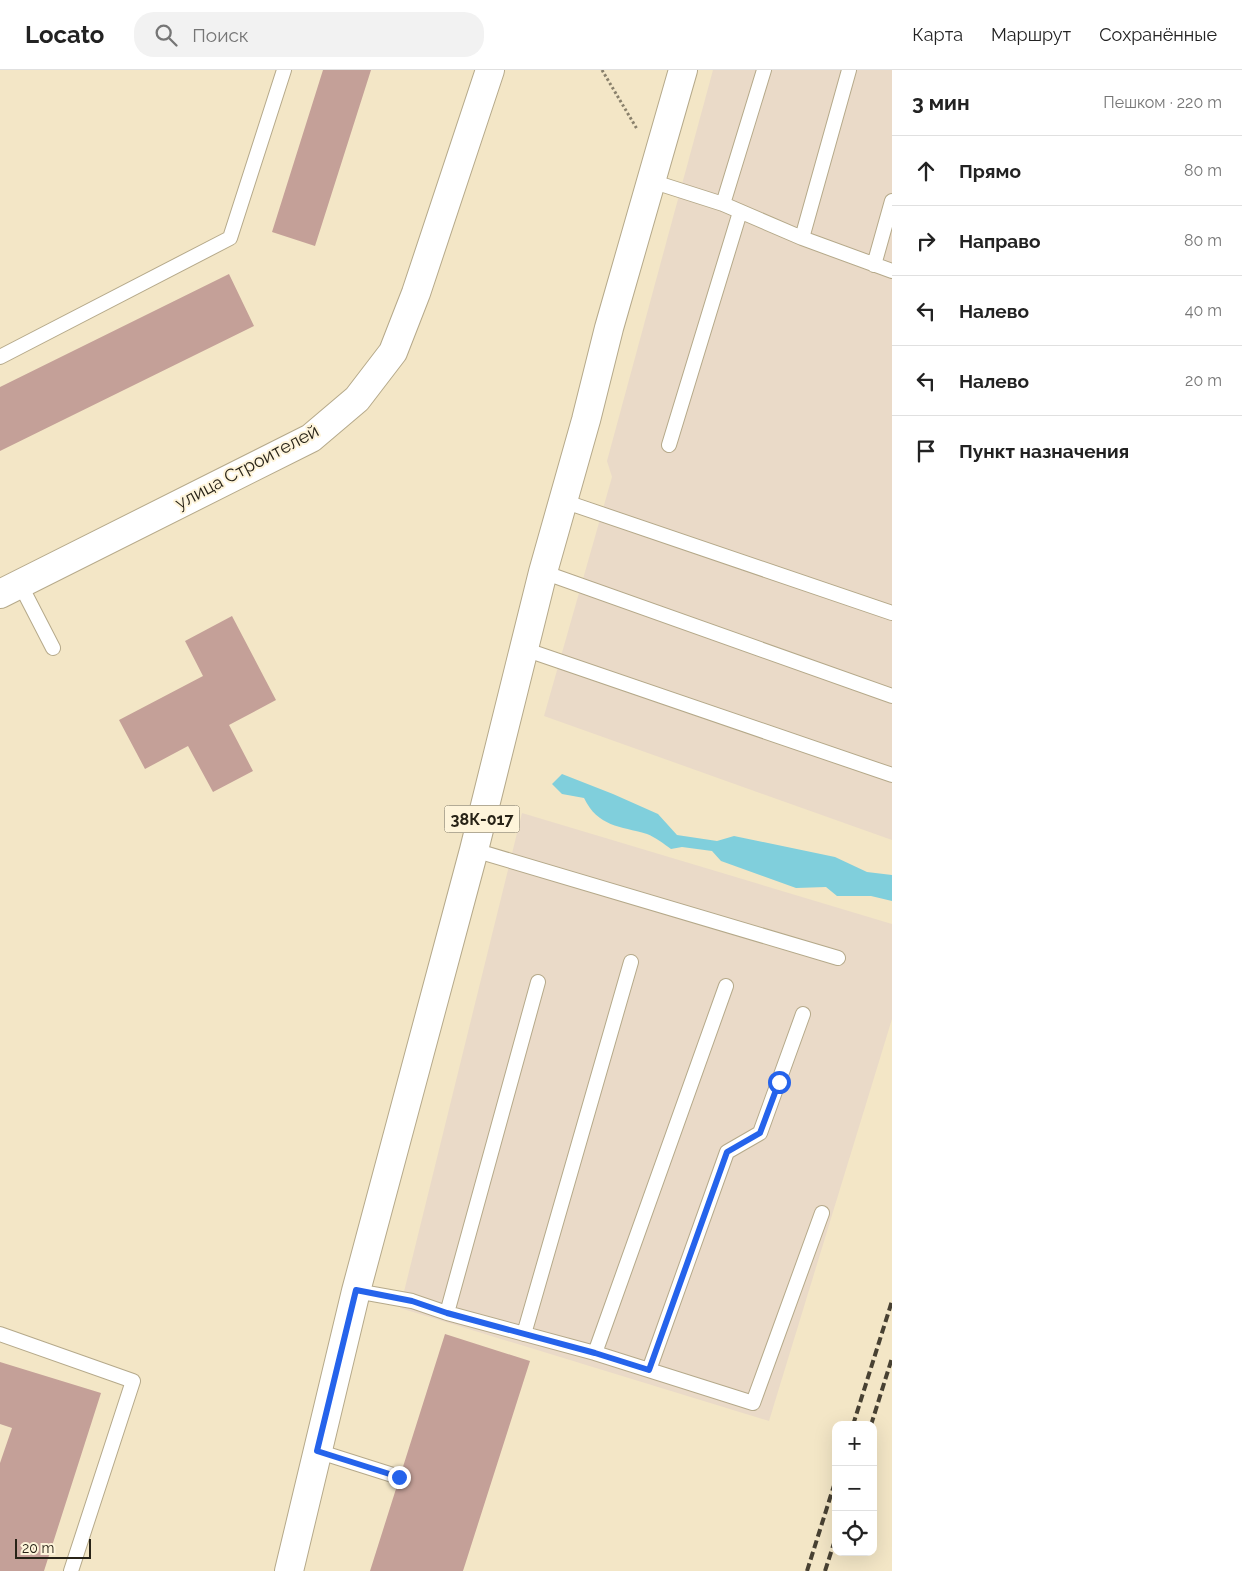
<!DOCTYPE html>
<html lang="ru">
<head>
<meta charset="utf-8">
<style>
  body { margin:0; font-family:Raleway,sans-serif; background:#f2f2f2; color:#222 }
  .controls { position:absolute; right:15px; bottom:15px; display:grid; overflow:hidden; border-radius:10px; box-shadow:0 5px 20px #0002 }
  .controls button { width:45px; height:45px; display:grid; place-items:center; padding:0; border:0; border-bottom:1px solid #e0e0e0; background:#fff; color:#222; font:25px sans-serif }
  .scale { position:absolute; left:15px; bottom:12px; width:76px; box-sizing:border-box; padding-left:5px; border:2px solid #282317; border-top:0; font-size:14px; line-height:18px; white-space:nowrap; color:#282317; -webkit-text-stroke:4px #fef4da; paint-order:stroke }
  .stop { position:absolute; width:15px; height:15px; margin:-11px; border:4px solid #2563eb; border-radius:50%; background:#fff }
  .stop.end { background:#2563eb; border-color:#fff; box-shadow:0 1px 5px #0008 }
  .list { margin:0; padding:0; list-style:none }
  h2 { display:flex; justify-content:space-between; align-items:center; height:65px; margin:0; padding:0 20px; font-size:21px }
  h2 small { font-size:16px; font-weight:400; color:#767676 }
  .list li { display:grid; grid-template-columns:32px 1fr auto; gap:15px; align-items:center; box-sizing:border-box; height:70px; padding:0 20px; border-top:1px solid #e0e0e0 }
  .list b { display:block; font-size:19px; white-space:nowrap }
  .list em { font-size:16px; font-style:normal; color:#767676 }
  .icon { flex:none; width:28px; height:28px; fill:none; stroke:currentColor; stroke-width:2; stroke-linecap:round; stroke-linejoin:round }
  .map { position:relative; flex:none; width:892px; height:1501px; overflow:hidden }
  header { display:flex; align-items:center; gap:30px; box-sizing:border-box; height:70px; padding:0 25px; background:#fff; border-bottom:1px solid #e0e0e0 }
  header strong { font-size:24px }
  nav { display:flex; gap:28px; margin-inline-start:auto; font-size:18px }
  .search { width:350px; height:45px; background:#f2f2f2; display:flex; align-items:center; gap:12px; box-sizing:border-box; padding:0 18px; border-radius:20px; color:#767676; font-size:19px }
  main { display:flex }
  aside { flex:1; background:#fff }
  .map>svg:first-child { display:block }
  .commercial { fill:#eadac8 }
  .water { fill:#80cfdc }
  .building { fill:#c4a098 }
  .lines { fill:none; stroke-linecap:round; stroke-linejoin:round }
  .lane-casing { stroke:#b5a98a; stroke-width:16 }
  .secondary-casing { stroke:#b5a98a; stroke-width:30 }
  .primary-casing { stroke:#b5a98a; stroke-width:30 }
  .path { stroke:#89806b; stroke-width:3; stroke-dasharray:2.5 2.5; stroke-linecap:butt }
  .lane { stroke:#fff; stroke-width:14 }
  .secondary { stroke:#fff; stroke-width:28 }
  .primary { stroke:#fff; stroke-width:28 }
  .rail { stroke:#484132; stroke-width:4; stroke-dasharray:8 4; stroke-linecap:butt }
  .route { stroke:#2563eb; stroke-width:6 }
  .labels { text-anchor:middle; stroke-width:4; stroke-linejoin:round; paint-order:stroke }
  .shield { fill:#fef4da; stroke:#686252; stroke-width:1 }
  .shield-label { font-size:16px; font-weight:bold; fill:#282317 }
  .street-label { font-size:18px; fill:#282317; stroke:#fef4da }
</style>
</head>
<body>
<header>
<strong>Locato</strong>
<div class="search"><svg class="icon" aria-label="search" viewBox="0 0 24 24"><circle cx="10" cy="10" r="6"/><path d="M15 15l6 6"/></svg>Поиск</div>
<nav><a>Карта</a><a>Маршрут</a><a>Сохранённые</a></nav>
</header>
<main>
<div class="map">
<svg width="892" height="1501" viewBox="0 0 892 1501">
  <rect width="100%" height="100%" fill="#f3e6c6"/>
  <path class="commercial" d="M713,0h179v770l-348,-124 68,-239 -5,-16z
    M522,743l370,111v95l-123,402 -369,-113z"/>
  <path class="water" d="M562,704l51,20 45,20 19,21 40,6 17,-5 101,21 32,15 25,3v26l-21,-5h-34l-11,-9 -30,1 -75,-27 -9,-10 -30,-4 -11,2c-7,-5 -16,-12 -24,-15 -27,-8 -49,-7 -63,-36l-22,-4 -10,-10z"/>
  <path class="building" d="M323,0h48l-56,176 -43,-14z
    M229,204l25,52 -254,125v-64z
    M232,546l44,84 -47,25 24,46 -40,21 -25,-46 -43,23 -26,-49 84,-44 -18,-35z
    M445,1264l85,27 -67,210h-93z
    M0,1292l101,31 -57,178h-44v-108l12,-35 -12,-4z"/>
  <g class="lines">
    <defs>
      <path id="lane" d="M651,111l72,23 79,34 90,33
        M723,134l41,-134
        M802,168l47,-168
        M874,195l18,-64
        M0,287l230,-119 54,-168
        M669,375l71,-233
        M563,431l329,112
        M543,502l349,124
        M20,514l33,64
        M524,579l368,126
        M474,780l364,108
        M356,1221l56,10 35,12 91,-331
        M447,1243l148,40 158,50 69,-190
        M0,1264l133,47 -62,190
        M524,1264l107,-372
        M595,1283l131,-367
        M649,1300l78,-218 33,-19 43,-119
        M317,1381l82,26"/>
      <path id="secondary" d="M0,524l311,-156 46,-39 36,-47 23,-59 74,-223"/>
      <path id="primary" d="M289,1501l67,-280 118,-441 69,-278 43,-152 23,-92 74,-258"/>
    </defs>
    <use href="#lane" class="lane-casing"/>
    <use href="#secondary" class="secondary-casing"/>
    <use href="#primary" class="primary-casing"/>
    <path class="path" d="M602,0l35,59"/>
    <use href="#lane" class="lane"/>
    <use href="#secondary" class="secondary"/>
    <use href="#primary" class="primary"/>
    <path class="rail" d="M853,1355l39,-124
      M871,1355l21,-67
      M807,1501l29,-92
      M825,1501l11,-34"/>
  </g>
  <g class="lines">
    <path class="route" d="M399,1407l-82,-26 39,-161 56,11 35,12 148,40 54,17 78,-218 33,-19 19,-51"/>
  </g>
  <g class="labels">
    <rect class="shield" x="444.5" y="735.5" width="75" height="27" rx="4"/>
    <g class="shield-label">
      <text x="482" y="755">38К-017</text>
    </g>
    <g class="street-label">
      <text transform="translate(247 397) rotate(-28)" y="6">улица Строителей</text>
    </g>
  </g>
</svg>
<div class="controls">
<button>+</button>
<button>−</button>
<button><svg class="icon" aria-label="locate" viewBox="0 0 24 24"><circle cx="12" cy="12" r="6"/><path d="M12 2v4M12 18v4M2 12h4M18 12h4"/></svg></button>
</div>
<div class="scale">20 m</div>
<div class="stop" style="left:779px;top:1012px"></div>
<div class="stop end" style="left:399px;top:1407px"></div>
</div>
<aside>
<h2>3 мин<small>Пешком · 220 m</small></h2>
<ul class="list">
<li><svg class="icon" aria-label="ahead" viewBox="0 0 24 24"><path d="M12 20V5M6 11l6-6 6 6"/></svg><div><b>Прямо</b></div><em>80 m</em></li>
<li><svg class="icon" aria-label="right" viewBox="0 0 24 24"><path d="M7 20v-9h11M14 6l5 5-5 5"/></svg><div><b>Направо</b></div><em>80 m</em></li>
<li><svg class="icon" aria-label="left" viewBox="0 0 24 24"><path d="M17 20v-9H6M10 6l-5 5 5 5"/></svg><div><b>Налево</b></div><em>40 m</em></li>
<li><svg class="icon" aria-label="left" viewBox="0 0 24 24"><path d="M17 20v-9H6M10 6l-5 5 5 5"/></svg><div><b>Налево</b></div><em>20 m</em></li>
<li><svg class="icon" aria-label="arrive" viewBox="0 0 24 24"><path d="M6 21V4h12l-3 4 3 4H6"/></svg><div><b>Пункт назначения</b></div></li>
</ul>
</aside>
</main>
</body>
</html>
